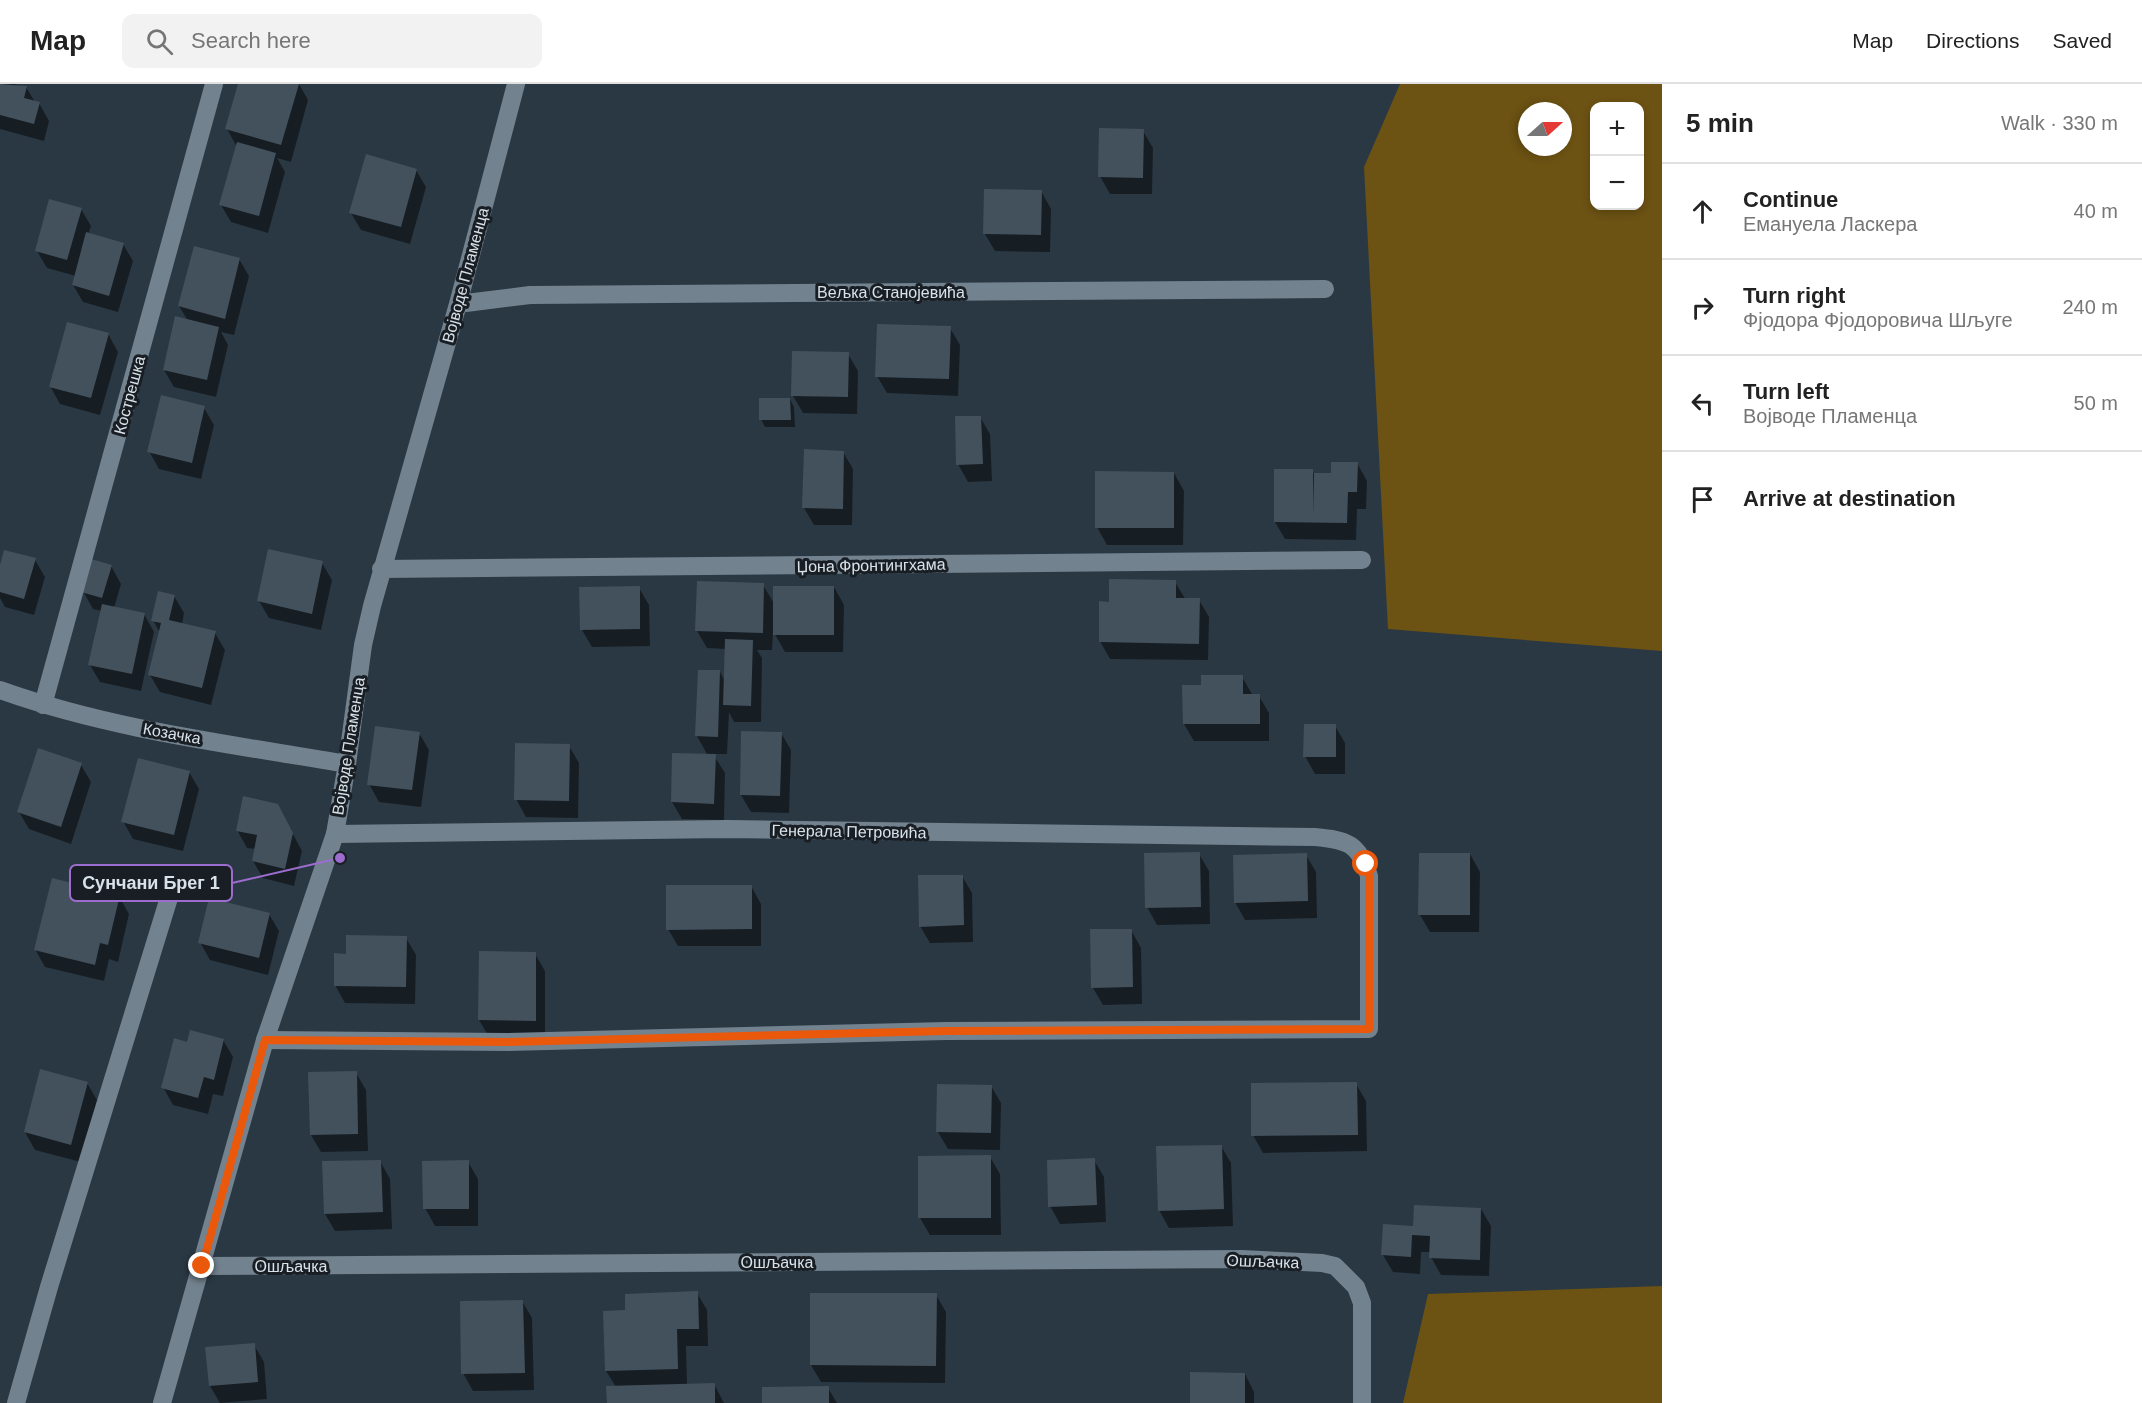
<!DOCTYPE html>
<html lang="en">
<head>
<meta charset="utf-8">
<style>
  body { margin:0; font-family:Helvetica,sans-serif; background:#f2f2f2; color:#222 }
  .controls { position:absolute; right:18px; top:18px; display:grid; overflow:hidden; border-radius:12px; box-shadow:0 3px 9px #0003 }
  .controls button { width:54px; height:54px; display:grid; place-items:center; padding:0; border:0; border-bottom:2px solid #e0e0e0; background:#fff; color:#222; font:30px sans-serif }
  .compass { position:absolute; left:1518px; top:18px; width:54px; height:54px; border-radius:50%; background:#fff; box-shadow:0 3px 9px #0003; rotate:69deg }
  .stop { position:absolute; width:18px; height:18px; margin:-14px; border:4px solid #ea580c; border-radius:50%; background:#fff }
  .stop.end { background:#ea580c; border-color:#fff; box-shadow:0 2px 6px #0008 }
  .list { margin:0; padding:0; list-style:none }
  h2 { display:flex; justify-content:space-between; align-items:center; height:78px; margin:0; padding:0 24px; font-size:26px }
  h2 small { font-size:20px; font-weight:400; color:#767676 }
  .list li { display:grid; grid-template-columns:39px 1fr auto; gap:18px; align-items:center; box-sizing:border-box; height:96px; padding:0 24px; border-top:2px solid #e0e0e0 }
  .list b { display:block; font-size:22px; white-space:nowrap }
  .list p { margin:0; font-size:20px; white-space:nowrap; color:#767676 }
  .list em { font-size:20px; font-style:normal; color:#767676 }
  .icon { flex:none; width:33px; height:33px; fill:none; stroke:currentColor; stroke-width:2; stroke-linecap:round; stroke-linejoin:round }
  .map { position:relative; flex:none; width:1662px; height:1319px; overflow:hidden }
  header { display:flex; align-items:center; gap:36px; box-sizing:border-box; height:84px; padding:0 30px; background:#fff; border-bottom:2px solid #e0e0e0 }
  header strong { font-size:28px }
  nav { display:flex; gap:33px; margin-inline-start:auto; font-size:21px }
  .search { width:420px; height:54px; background:#f2f2f2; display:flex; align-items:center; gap:15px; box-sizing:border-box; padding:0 21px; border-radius:12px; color:#767676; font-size:22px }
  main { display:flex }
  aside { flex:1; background:#fff }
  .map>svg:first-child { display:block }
  .green { fill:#6c5213; fill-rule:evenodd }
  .shadow { fill:#0007 }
  .building { fill:#43515d }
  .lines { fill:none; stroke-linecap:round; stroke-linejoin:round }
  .lane { stroke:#73828f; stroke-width:18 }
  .street { stroke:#73828f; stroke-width:18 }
  .secondary { stroke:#73828f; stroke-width:18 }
  .route { stroke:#ea580c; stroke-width:8 }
  .labels { text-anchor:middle; stroke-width:6; stroke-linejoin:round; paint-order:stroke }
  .street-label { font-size:16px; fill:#d9e2e9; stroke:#181e23 }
  .leader { fill:none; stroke:#9c6cce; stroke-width:2 }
  .callout-dot { fill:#9c6cce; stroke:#181e23; stroke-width:2 }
  .callout { fill:#181e23; stroke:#9c6cce; stroke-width:2 }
  .callout-label { font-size:18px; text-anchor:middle; font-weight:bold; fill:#d9e2e9 }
</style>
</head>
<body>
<header>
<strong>Map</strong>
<div class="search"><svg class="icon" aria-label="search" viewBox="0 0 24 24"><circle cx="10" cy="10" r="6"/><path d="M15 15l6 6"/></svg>Search here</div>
<nav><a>Map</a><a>Directions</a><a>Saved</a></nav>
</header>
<main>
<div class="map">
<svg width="1662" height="1319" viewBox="0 0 1662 1319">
  <rect width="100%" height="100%" fill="#2a3843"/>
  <path class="green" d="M1400,0h262v567l-274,-22 -24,-462zM1594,22h46v100h-46zM1527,27h36v36h-36z
    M1662,1202v117h-259l25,-109z"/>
  <path class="shadow" d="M0,0h14l12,3 9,15 4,1 10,18 -5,20 -44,-12z
    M240,0h59l9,16 -17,62 -14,-4 8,14 -17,61 -37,-11 -10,-17 16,-58 -10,-18z
    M1143,47l10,17 -1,46h-42l-10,-18z
    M416,86l10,17 -16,57 -49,-14 -10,-17z
    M1041,107l10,18 -1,43 -55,-1 -10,-17z
    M81,125l10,17 -3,9 35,9 10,17 -15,51 -35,-10 -10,-17 3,-9 -29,-8 -10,-17z
    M239,175l10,17 -15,59 -13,-3 7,13 -12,52 -42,-10 -10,-17 24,-49 -9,-15z
    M950,244l10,17 -2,51 -71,-3 -10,-17z
    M108,250l10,18 -18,63 -40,-11 -10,-18z
    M848,270l10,17 -1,43 -54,-1 -10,-17z
    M790,315l4,8 1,20h-30l-4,-8z
    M204,324l10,17 -13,54 -42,-10 -10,-18z
    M980,333l10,17 2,47 -24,1 -10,-18z
    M843,368l10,17 -1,56h-38l-10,-17z
    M1357,379l10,18 -1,28h-9l-1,31 -71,-1 -10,-17 37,-51 2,3h18z
    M1174,389l10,18 -1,54h-76l-10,-18z
    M35,476l10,17 -11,38 -29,-8 -5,-9v-27z
    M322,479l10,17 -11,50 -52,-12 -10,-17z
    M111,482l10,18 -7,24 30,6 10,18 -13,59 -41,-9 -10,-17 12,-54 -9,-2 -10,-18z
    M1175,498l11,18h13l10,17 -1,43 -98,-1 -10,-18 11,-38z
    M763,501l12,20 59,-18 10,18 -1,47h-58l-12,-21 -1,19h-15l5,8 -1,64h-27l-5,-10 -2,42h-14l12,19 -1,47 -42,-1 -10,-17 36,-46 -11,-20 2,-65 21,1 5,9 1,-32 -19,-1 -10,-17z
    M639,504l10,17 1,41 -58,1 -10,-17z
    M174,512l10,17 -2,11 33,9 10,17 -14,55 -51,-13 -10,-17 10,-42 -7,-13z
    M1242,593l10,17 7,2 10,17v28h-75l-10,-17 19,-37z
    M1335,642l10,17v31h-30l-10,-18z
    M419,649l10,17 -8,57 -42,-5 -10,-18z
    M781,649l10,17 -2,63 -38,-1 -10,-17z
    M569,662l10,17 -1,55 -52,-1 -10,-18z
    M81,681l10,17 -20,62 -42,-15 -10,-17z
    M189,688l10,17 -16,62 -50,-12 -10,-18z
    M287,739l15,28 -8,35 -31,-8 -10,-17 3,-12 -9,-1 -10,-18z
    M1199,770l10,17 1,53 -53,1 -10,-18z
    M1470,770l10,18 -1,60h-49l-10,-17z
    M1306,771l10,17 1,46 -72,2 -10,-18z
    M962,792l10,17 1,49 -43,1 -10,-17z
    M751,802l10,18v42h-83l-10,-17z
    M119,812l10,18 -11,48 -9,-3 -5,22 -59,-14 -10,-18z
    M269,830l10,17 -11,44 -58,-15 -10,-18z
    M1131,846l10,18 1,56 -39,1 -10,-17z
    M406,854l10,17 -1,49 -70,-1 -10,-18 12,-30z
    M535,870l10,17v67l-56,-1 -10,-17z
    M223,956l10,17 -10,39 -10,-2 -5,20 -35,-9 -10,-18 25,-44z
    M356,989l10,17 2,61 -47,1 -10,-17z
    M87,999l10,17 -16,62 -46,-12 -10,-18z
    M1356,1000l10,17 1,50 -104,2 -10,-18z
    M991,1002l10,17 -1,47 -52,-1 -10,-17z
    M1221,1062l10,17 2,63 -64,2 -10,-18z
    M990,1073l10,17 1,61h-71l-10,-17z
    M1094,1076l10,17 2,45 -46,2 -10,-18z
    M380,1077l10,18 2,50 -57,2 -10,-17z
    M468,1078l10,17v47h-43l-10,-18z
    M1481,1125l10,17 -2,50 -48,-1 -10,-18v-5h-10l-1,22 -27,-2 -10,-17 32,-27z
    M697,1209l10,17 1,36h-22l1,39 27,-1 10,19h-116l8,-16 -10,-16z
    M936,1211l10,17 -1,71 -124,-1 -10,-17z
    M522,1217l10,17 2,72 -61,1 -10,-18z
    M254,1261l10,17 3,37 -47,4 -10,-17z
    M1245,1290l9,18v11h-63z
    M828,1304l9,15h-74z"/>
  <path class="building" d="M0,0l27,2 -3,12 16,4 -6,22 -34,-9z
    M238,0h61l-18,61 -56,-16z
    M1099,44l45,1 -1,49 -45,-1z
    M237,58l39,11 -17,63 -40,-11z
    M366,70l51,15 -16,58 -52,-14z
    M984,105l58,1 -1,45 -58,-1z
    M49,115l33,9 -15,52 -32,-9z
    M86,148l38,11 -15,53 -37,-11z
    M194,162l46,12 -15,61 -47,-13z
    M175,232l44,11 -12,53 -44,-10z
    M67,238l42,11 -18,65 -42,-11z
    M877,240l74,2 -2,53 -74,-2z
    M792,267l57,1 -1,45 -57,-1z
    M161,311l44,11 -13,57 -45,-11z
    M759,314h31l1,22h-32z
    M955,332h26l2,48 -27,1z
    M804,365l40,2 -1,58 -41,-1z
    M1331,378h27l-1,30h-9l-1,31 -73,-1v-53h39v46l1,-42h17z
    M1095,387l79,1v56h-79z
    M268,465l55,12 -11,53 -55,-13z
    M4,466l32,8 -12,41 -24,-7v-27z
    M91,475l21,6 -10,33 -21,-6z
    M1109,495l67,1v18h24l-1,46 -100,-2v-41l10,1z
    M697,497l67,2 -1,50 -68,-2z
    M640,502v43l-60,1 -1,-43z
    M773,502h61v49h-61z
    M158,507l17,4 -6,25 47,11 -14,57 -54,-13 13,-52 -10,-2z
    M102,520l43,9 -13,61 -44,-9z
    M725,555l28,1 -2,66 -28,-1z
    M698,586h22l-2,67 -23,-1z
    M1201,591h42v19h17v30h-77l-1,-39h19z
    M1304,640h32v33h-33z
    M375,642l45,6 -8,58 -45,-5z
    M741,647l41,1 -2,64 -40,-1z
    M515,659l55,1 -1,57 -55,-1z
    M38,664l44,15 -21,64 -44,-15z
    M672,669l44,1 -2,50 -43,-2z
    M138,674l52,13 -16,64 -53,-13z
    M243,712l35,8 15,29 -8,36 -33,-8 5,-26 -21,-4z
    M1200,768l1,55 -56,1 -1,-55z
    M1307,769l1,48 -74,2 -1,-48z
    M1419,769h51v62h-52z
    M918,791h45l1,50 -45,2z
    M52,794l68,17 -12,50 -8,-2 -5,22 -61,-15z
    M666,801h86v44l-86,1z
    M209,814l61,15 -11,45 -61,-15z
    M1090,845h42l1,58 -42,1z
    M346,851l61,1 -1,51 -72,-1v-33l12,1z
    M479,867l57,1v69l-58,-1z
    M190,946l34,9 -10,41 -10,-3 -6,21 -37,-10 13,-50 13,4z
    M40,985l48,13 -17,63 -47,-13z
    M357,987l1,63 -48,1 -2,-63z
    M1357,998l1,53 -107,1v-53z
    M937,1000l55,1 -1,48 -55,-1z
    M1222,1061l2,64 -66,2 -2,-65z
    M991,1071v63h-73v-62z
    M1095,1074l2,47 -49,2 -1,-47z
    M381,1076l2,52 -59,2 -2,-53z
    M469,1076v49h-46l-1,-48z
    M1414,1121l67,3 -1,52 -51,-2 1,-22 -18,-1 -1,22 -30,-2 2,-31 30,2z
    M698,1207l1,38h-22l1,40 -73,2 -2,-60 22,-1v-16z
    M810,1209h127l-1,73 -126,-1z
    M523,1216l2,73 -64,1 -1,-73z
    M255,1259l3,39 -49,4 -4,-39z
    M1190,1288l55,1v30h-55z
    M715,1299v20h-108l-1,-17z
    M829,1302v17h-67v-16z"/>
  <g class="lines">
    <path class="lane" d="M16,1319l33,-116 123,-399"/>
    <path class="street" d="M458,220l72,-9 795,-6
      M381,485l981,-9
      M43,621l171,-621
      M347,680l16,-119 9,-39 86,-302 58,-220
      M265,956l243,2 438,-11 423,-2v-153c-10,-33 -22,-36 -54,-39l-588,-8 -392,5
      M202,1182l1040,-7 80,4 13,3 21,21 6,16v100"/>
    <path class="secondary" d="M0,606c112,40 231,54 347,74l-12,70 -70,206 -103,363"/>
  </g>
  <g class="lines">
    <path class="route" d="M202,1182l63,-226 243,2 438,-11 423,-2v-153l-3,-12"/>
  </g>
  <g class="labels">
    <g class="street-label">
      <text transform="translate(465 191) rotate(-75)" y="6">Војводе Пламенца</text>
      <text x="891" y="214">Вељка Станојевића</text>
      <text transform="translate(129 311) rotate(-75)" y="6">Кострешка</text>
      <text transform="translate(871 481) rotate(-1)" y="6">Џона Фронтингхама</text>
      <text transform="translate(172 649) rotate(10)" y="6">Козачка</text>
      <text transform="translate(348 662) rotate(-81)" y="6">Војводе Пламенца</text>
      <text transform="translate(849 747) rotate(1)" y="6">Генерала Петровића</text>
      <text transform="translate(1263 1177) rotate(2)" y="6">Ошљачка</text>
      <text x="777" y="1184">Ошљачка</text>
      <text x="291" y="1188">Ошљачка</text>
    </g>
  </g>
  <path class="leader" d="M340 774L232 799"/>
  <circle class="callout-dot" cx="340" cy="774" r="6"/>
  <rect class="callout" x="70" y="781" width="162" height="36" rx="6"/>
  <g class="callout-label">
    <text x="151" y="805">Сунчани Брег 1</text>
  </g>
</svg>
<div class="controls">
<button>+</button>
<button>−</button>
</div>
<svg class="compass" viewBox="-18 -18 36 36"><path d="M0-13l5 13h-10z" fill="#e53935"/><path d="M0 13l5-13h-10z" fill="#767676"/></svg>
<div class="stop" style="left:1366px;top:780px"></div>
<div class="stop end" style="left:202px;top:1182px"></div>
</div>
<aside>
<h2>5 min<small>Walk · 330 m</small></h2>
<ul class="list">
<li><svg class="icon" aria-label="ahead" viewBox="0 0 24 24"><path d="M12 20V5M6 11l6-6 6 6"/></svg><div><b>Continue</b><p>Емануела Ласкера</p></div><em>40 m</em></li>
<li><svg class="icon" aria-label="right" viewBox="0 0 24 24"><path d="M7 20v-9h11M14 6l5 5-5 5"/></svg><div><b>Turn right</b><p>Фјодора Фјодоровича Шљуге</p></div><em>240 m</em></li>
<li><svg class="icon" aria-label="left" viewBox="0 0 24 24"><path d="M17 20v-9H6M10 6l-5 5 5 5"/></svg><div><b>Turn left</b><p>Војводе Пламенца</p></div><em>50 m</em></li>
<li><svg class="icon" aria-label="arrive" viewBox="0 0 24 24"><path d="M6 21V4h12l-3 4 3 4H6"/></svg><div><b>Arrive at destination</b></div></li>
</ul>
</aside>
</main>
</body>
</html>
